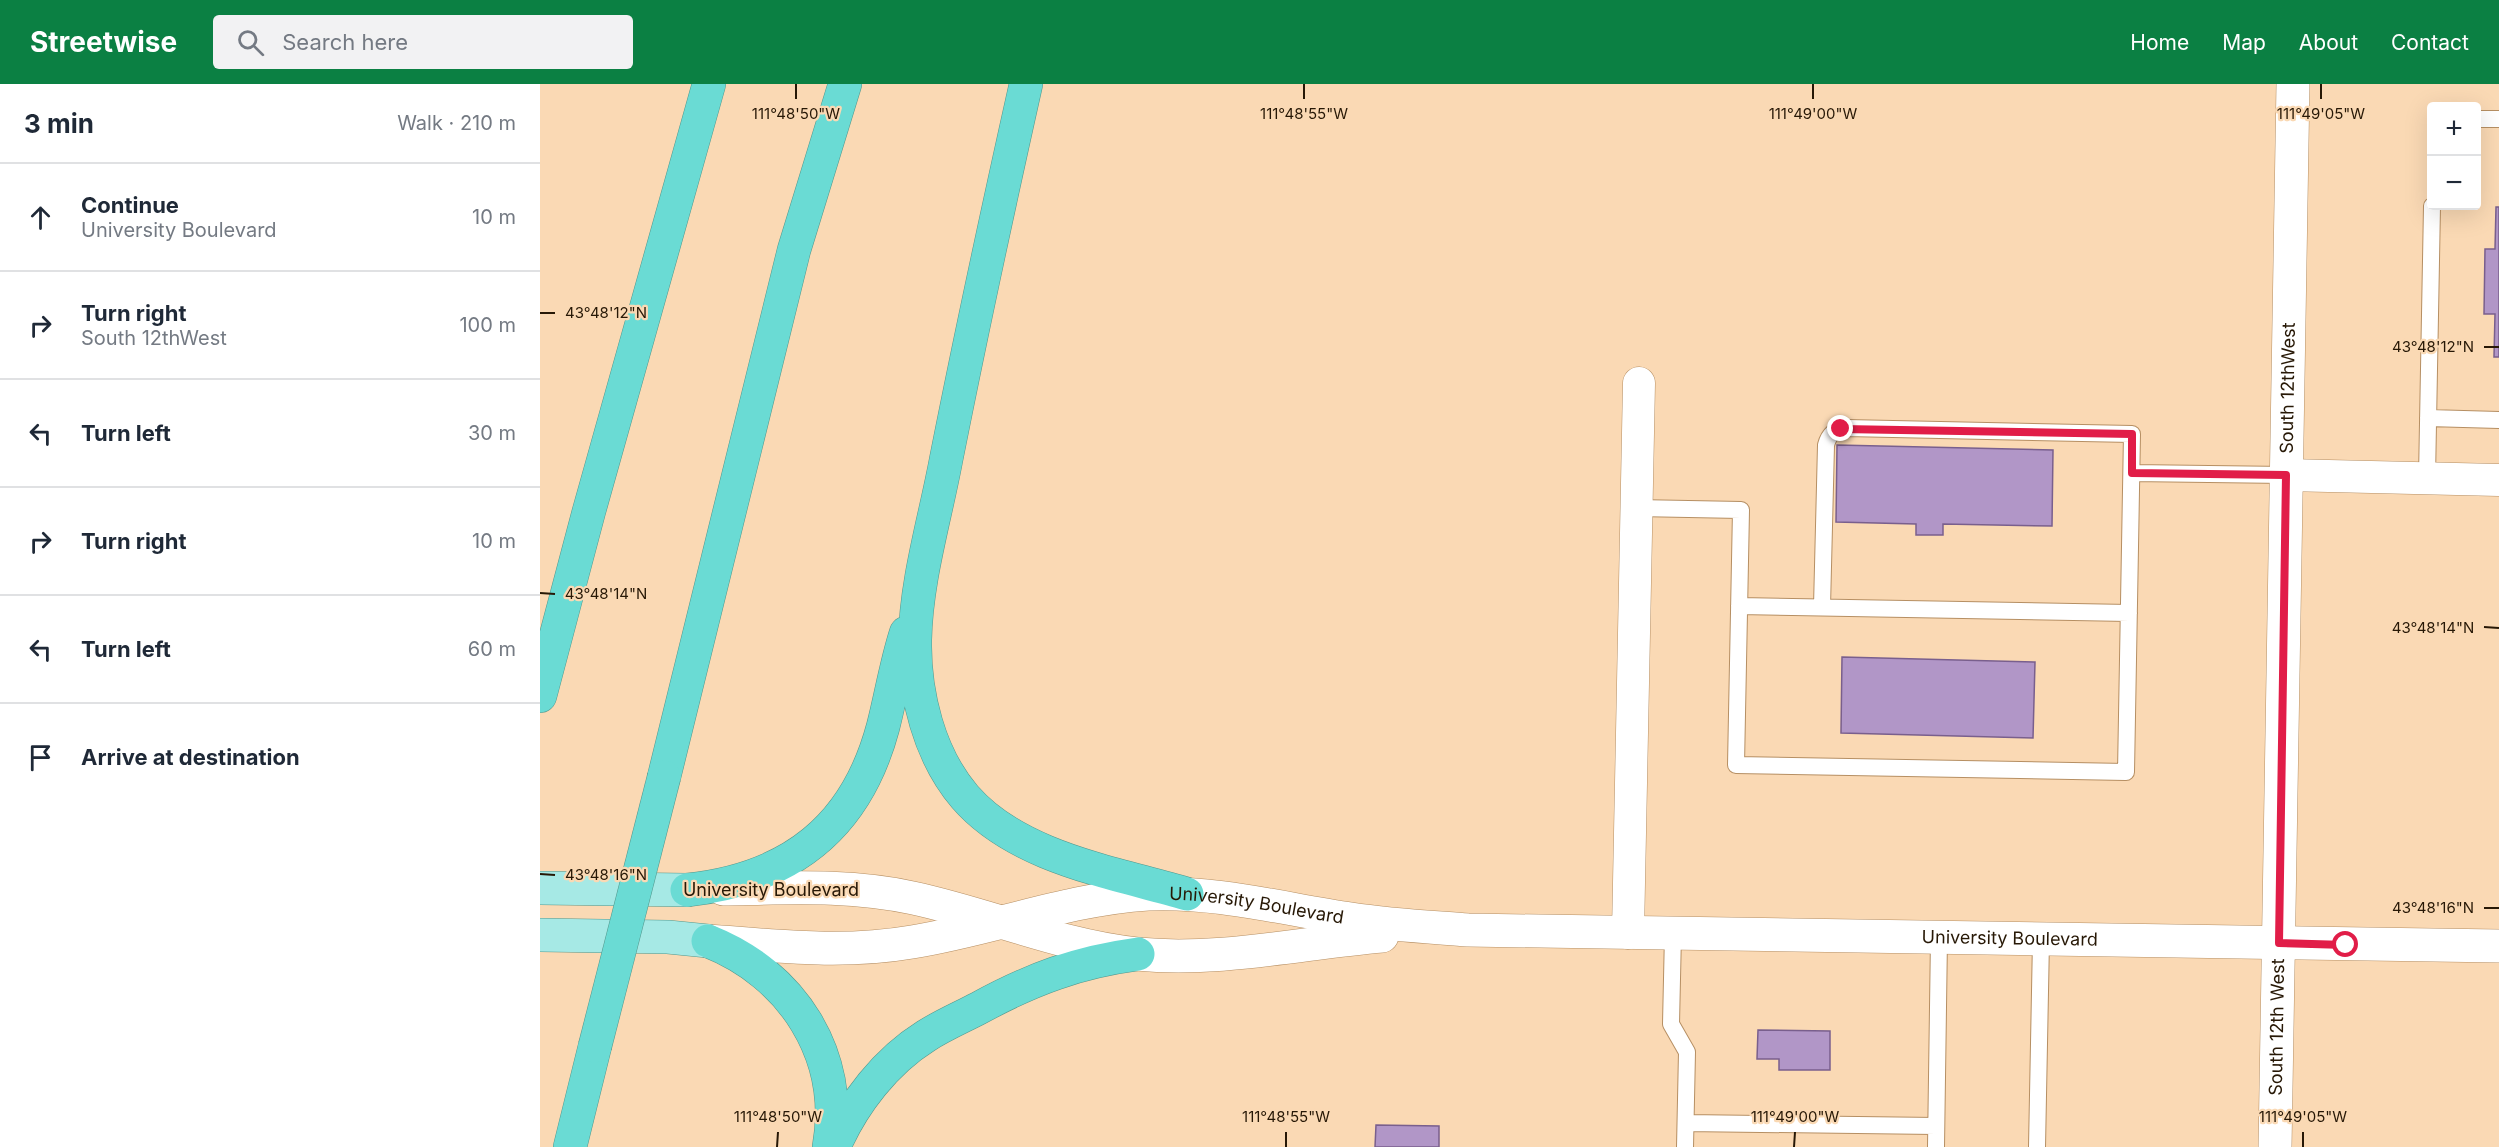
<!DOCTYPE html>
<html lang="en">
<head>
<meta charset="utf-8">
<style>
  body { margin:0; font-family:Inter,sans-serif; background:#f2f2f3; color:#1f2937 }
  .controls { position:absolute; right:18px; top:18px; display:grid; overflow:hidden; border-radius:6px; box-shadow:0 6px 24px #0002 }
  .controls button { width:54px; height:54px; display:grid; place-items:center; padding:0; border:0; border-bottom:2px solid #e0e1e3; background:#fff; color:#1f2937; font:30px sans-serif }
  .stop { position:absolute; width:18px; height:18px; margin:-14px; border:4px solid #e11d48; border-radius:50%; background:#fff }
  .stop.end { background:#e11d48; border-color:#fff; box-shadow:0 2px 6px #0008 }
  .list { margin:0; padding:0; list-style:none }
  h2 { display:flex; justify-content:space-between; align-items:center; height:78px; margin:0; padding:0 24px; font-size:26px }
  h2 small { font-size:20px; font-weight:400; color:#747a83 }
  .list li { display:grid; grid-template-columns:39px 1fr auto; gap:18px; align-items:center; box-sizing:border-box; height:108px; padding:0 24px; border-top:2px solid #e0e1e3 }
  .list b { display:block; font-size:22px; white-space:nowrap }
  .list p { margin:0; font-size:20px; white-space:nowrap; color:#747a83 }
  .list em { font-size:20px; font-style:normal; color:#747a83 }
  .icon { flex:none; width:33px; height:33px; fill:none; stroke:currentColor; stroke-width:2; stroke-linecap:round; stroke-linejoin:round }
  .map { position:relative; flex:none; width:1959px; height:1063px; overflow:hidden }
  header { display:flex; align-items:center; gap:36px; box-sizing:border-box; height:84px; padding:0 30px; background:#0b8043; color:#fff }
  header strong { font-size:28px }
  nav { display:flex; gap:33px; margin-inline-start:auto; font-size:21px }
  .search { width:420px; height:54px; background:#f2f2f3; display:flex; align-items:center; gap:15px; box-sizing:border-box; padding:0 21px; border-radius:6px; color:#747a83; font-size:22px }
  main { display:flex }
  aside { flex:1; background:#fff }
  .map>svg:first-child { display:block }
  .building { fill:#b196c7; stroke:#795f8d; stroke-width:1.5 }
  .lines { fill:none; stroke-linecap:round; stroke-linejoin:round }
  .service-casing { stroke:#b68f63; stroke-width:18 }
  .minor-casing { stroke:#b68f63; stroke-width:33 }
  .tertiary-casing { stroke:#b68f63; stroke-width:34 }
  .primary-casing { stroke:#53978c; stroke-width:34 }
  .motorway-casing { stroke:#53978c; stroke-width:34 }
  .service { stroke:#fff; stroke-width:16 }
  .minor { stroke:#fff; stroke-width:32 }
  .tertiary { stroke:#fff; stroke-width:33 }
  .primary { stroke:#a6e9e5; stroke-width:33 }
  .motorway { stroke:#6adbd4; stroke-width:33 }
  .motorway-bridge-casing { stroke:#53978c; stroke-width:34; stroke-linecap:butt }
  .motorway-bridge { stroke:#6adbd4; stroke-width:33 }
  .route { stroke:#e11d48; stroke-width:8 }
  .ticks { fill:none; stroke:#271806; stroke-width:2 }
  .labels { text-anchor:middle; stroke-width:4.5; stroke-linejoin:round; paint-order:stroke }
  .street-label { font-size:18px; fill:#271806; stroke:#fad9b4 }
  .ticks-label { font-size:15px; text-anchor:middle; fill:#271806; stroke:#fad9b4; stroke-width:4.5; stroke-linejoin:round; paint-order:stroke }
</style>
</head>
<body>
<header>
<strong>Streetwise</strong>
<div class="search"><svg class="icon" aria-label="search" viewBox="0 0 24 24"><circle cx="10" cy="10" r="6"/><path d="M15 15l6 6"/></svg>Search here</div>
<nav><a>Home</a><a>Map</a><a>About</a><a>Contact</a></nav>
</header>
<main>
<aside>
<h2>3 min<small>Walk · 210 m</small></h2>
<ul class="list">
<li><svg class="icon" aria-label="ahead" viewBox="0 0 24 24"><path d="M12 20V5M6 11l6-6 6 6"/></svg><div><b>Continue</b><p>University Boulevard</p></div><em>10 m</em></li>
<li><svg class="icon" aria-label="right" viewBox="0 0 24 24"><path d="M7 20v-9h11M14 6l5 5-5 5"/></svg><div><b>Turn right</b><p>South 12thWest</p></div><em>100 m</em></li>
<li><svg class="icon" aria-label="left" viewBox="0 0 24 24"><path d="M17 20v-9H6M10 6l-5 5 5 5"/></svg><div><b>Turn left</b></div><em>30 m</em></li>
<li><svg class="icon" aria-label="right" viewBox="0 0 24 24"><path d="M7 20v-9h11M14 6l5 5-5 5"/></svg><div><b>Turn right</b></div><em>10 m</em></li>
<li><svg class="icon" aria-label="left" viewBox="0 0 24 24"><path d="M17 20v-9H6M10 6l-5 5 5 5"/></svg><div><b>Turn left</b></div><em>60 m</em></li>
<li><svg class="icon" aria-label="arrive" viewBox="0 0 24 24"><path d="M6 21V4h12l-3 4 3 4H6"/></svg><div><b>Arrive at destination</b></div></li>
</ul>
</aside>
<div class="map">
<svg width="1959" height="1063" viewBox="0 0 1959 1063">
  <rect width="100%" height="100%" fill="#fad9b4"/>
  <path class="building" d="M1956,123h3v150h-5l1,-43h-11l1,-65h10z
    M1297,361l216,5 -1,76 -109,-2v11h-27v-11l-80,-2z
    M1302,573l193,5 -2,76 -192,-5z
    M1218,946l72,1v39h-51v-11h-22z
    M836,1041l63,1v21h-64z"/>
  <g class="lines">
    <defs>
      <path id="service" d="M1936,35h23
        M1888,334l71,2
        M1592,389l154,2
        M1887,394l5,-272
        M1096,424l105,2 -5,255 390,7 6,-338 -286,-6c-11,1 -17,6 -20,17l-4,162
        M1199,522l390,7
        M1133,850l-2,90 16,28 -2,95
        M1146,1039l250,3
        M1396,1063l3,-209
        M1497,1063l4,-207"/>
      <path id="minor" d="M1746,391l213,5
        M1088,849l11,-550"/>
      <g id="tertiary">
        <path d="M183,805c64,-1 126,-5 190,9 75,16 147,48 224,56 82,8 164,-11 245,-18"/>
        <path id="s1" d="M168,857c70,5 134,13 204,1 80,-13 155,-43 236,-48 69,-3 135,15 203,25 39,6 78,8 117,11l1031,16"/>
        <path id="s2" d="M1735,1063l18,-1063"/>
      </g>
      <path id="primary" d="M0,804l147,2
        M0,851l128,2 40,4"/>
      <path id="motorway" d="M486,0c-28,125 -55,250 -80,376 -11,59 -30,120 -31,180 -1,54 14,115 50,157 53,61 148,75 222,97
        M0,612l49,-185 120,-427
        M124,693l130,-527 51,-166
        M147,806c103,-11 169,-62 196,-163 8,-31 13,-63 23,-94
        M168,857c84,33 137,114 121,206
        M30,1063l25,-101
        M294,1063c19,-44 52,-86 92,-111 17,-11 36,-19 53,-28 53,-29 99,-46 159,-54"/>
    </defs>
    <use href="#service" class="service-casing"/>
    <use href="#minor" class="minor-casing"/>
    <use href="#tertiary" class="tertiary-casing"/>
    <use href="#primary" class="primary-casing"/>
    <use href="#motorway" class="motorway-casing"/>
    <use href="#service" class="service"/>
    <use href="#minor" class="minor"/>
    <use href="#tertiary" class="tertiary"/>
    <use href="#primary" class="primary"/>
    <use href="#motorway" class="motorway"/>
    <defs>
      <path id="motorway-bridge" d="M55,962l69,-269"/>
    </defs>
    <use href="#motorway-bridge" class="motorway-bridge-casing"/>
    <use href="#motorway-bridge" class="motorway-bridge"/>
  </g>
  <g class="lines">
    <path class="route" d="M1301,345l291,5v39l154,2 -7,468 67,2"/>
  </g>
  <path class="ticks" d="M256,15v-15M764,15v-15M1273,15v-15M1781,15v-15M0,229h15M1944,263h15M0,509l15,1M1944,543l15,1M0,790l15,1M1944,824h15M237,1063l1,-15M746,1063v-15M1254,1063l1,-15M1763,1063v-15"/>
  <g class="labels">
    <g class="street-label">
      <text dy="6" stroke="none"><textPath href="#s2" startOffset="759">South 12thWest</textPath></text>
      <text x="231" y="812">University Boulevard</text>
      <text dy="6" stroke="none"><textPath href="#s1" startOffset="555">University Boulevard</textPath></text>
      <text dy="6" stroke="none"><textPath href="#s1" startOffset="1310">University Boulevard</textPath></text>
      <text dy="6" stroke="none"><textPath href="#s2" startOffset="120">South 12th West</textPath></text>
    </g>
  </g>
  <g class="ticks-label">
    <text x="256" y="35">111°48'50"W</text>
    <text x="764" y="35">111°48'55"W</text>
    <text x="1273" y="35">111°49'00"W</text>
    <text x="1781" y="35">111°49'05"W</text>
    <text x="66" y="234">43°48'12"N</text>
    <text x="1893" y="268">43°48'12"N</text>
    <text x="66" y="515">43°48'14"N</text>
    <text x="1893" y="549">43°48'14"N</text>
    <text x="66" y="796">43°48'16"N</text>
    <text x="1893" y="829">43°48'16"N</text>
    <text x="238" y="1038">111°48'50"W</text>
    <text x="746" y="1038">111°48'55"W</text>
    <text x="1255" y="1038">111°49'00"W</text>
    <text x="1763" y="1038">111°49'05"W</text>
  </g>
</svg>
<div class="controls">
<button>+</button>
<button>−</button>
</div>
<div class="stop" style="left:1806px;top:861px"></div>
<div class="stop end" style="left:1301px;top:345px"></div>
</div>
</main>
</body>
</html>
